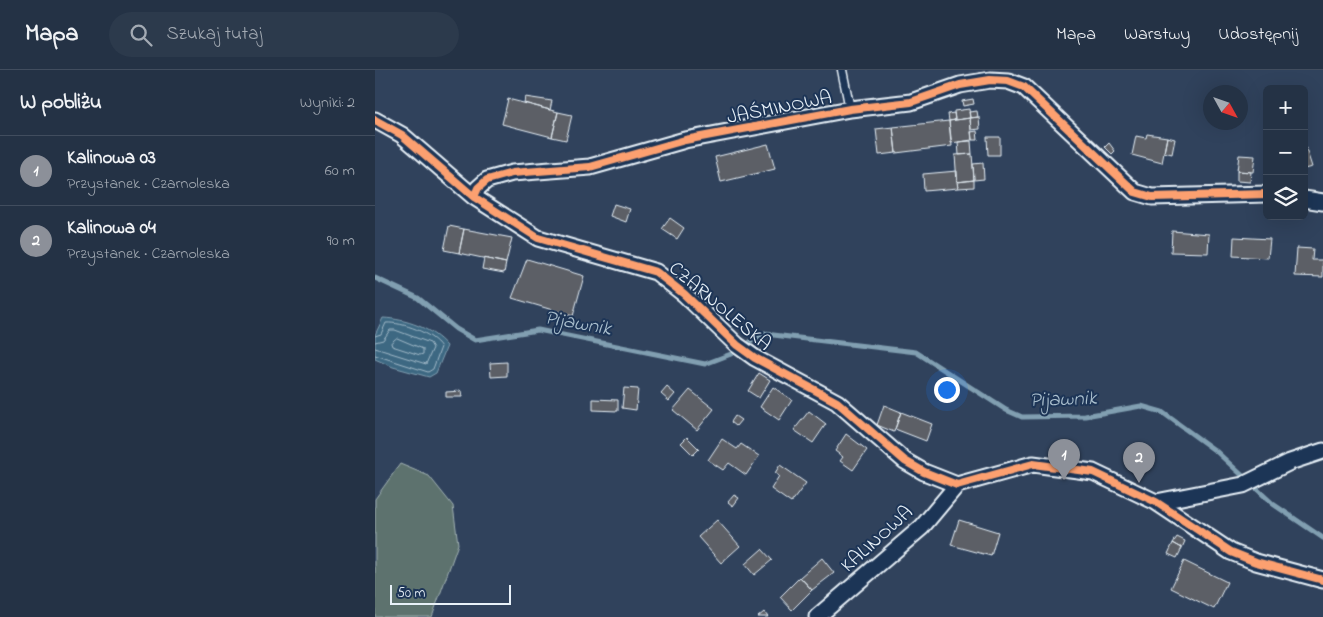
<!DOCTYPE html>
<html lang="pl">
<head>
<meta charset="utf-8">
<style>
  body { margin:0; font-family:"Indie Flower",sans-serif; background:#2c3a4c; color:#f1f3f6 }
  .controls { position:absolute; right:15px; top:15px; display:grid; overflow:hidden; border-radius:8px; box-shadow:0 5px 20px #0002 }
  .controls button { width:45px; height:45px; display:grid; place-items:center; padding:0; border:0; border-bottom:1px solid #414d5e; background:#243245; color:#f1f3f6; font:25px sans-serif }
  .compass { position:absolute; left:828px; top:15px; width:45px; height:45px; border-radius:50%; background:#243245; box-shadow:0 5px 20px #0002; rotate:130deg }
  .scale { position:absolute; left:15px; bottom:12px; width:121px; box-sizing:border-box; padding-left:5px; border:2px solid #e8f1f8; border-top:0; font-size:14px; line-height:18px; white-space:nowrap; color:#e8f1f8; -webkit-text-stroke:4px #1d3557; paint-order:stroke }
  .you { position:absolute; left:571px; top:319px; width:18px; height:18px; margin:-12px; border:4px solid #fff; border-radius:50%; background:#1a73e8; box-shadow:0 0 0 8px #1a73e833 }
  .badge { display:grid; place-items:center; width:32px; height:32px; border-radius:50%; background:#8c9099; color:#fff; font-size:16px; font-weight:700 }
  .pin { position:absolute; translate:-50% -41px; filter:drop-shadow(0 1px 2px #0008) }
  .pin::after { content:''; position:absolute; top:26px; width:18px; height:15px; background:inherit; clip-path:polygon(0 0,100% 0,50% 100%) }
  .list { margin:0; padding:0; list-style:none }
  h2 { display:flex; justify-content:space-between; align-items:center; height:65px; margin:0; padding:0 20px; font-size:21px }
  h2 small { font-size:16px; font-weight:400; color:#a3aab3 }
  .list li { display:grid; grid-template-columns:32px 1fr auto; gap:15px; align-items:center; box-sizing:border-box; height:70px; padding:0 20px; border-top:1px solid #414d5e }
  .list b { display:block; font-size:19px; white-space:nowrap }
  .list p { margin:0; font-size:16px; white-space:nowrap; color:#a3aab3 }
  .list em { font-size:16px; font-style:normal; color:#a3aab3 }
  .icon { flex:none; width:28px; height:28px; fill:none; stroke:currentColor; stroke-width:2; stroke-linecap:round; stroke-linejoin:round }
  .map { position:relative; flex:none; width:948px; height:547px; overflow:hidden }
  header { display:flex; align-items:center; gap:30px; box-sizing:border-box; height:70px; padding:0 25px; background:#243245; border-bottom:1px solid #414d5e }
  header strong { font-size:24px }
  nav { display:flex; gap:28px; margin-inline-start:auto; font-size:18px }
  .search { width:350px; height:45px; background:#2c3a4c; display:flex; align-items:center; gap:12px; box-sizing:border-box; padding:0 18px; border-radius:28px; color:#a3aab3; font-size:19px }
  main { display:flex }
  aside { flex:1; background:#243245 }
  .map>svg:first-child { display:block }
  .green { fill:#5d726e; stroke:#a2b2b3 }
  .water { fill:#3c6882; stroke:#819fb1 }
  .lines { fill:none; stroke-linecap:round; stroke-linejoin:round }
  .shore { stroke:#a3bac9; stroke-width:1 }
  .stream { stroke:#819fb1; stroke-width:5 }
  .building { fill:#5b5f66; stroke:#e8f1f8 }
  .service-casing { stroke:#e8f1f8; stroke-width:11 }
  .minor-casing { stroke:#e8f1f8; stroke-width:19 }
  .service { stroke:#1d3557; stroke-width:8 }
  .minor { stroke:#1d3557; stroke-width:15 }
  .cycleway-casing { stroke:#1d3557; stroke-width:11 }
  .cycleway { stroke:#fca06f; stroke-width:8 }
  .labels { text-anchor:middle; stroke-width:4; stroke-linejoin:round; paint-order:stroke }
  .street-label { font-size:20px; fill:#e8f1f8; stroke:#1d3557 }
  .water-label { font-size:21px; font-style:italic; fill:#acc1cf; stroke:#1d3557 }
</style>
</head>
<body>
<header>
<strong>Mapa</strong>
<div class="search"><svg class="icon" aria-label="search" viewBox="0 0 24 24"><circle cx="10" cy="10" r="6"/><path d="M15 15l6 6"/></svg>Szukaj tutaj</div>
<nav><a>Mapa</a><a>Warstwy</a><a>Udostępnij</a></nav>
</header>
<main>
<aside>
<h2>W pobliżu<small>Wyniki: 2</small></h2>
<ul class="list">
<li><span class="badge">1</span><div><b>Kalinowa 03</b><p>Przystanek · Czarnoleska</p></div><em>60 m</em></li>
<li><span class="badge">2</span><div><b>Kalinowa 04</b><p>Przystanek · Czarnoleska</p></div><em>90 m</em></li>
</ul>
</aside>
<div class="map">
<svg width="948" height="547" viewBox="0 0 948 547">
  <rect width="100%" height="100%" fill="#30425c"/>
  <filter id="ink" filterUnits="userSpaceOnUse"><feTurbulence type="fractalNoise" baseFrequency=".02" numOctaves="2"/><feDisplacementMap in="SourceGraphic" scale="10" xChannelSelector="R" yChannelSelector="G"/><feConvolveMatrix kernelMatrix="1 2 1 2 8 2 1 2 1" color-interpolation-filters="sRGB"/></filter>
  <g filter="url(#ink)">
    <path class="green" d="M25,394l29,12 24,30 5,38 -26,73h-57v-118z"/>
    <path class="water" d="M8,248c23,1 49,10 64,28l-11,27 -7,4 -36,-10 -18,-8v-24z"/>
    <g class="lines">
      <path class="shore" d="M0,266l6,-2 5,-11c17,-1 46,10 55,24l-8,22 -5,3 -53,-17
        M22,268l26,11v5l-3,1 -28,-9 -1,-3z
        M0,272l8,-2 7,-10h5l35,13 3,5 -7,16 -51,-16"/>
      <path class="stream" d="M0,208l43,20 38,31 19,11 63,-10 167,34 26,-10
        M375,272l15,-8 151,18 90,58 16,7 63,-1 56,-10 21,6 55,40 56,52 50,34"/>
    </g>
    <path class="building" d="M150,27l27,4 -2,9 -26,-7z
      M133,29l50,13 -6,25 -50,-13z
      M598,29l1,5 -11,2 -1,-5z
      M594,39l1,9 -15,2 -1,-9z
      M602,41l1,6 -8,1 -1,-6z
      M183,42l14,3 -6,25 -14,-3z
      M579,43l1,7 -6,1 -1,-7z
      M604,47l1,12 -9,1 -1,-12z
      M595,48l2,22 -21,3 -2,-22z
      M574,51l3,25 -56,7 -3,-26z
      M518,57l3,26 -17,2 -3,-26z
      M602,61l1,9h-6l-1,-8z
      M772,64l20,3 -5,26 -30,-8 4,-19 10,2z
      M612,67h13v18h-12z
      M792,67l8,2 -3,15 -8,-2z
      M596,71l1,13 -13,1 -1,-13z
      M929,72l8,25 -8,2z
      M734,73l6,8 -3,3 -7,-7z
      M393,74l7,25 -54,13 -6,-25z
      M597,84l2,26 -17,2 -2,-27z
      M864,85l16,1 -2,16 -16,-1z
      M608,93l1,16 -10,1 -1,-16z
      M582,101l1,17 -34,3 -1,-17z
      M862,101l14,1 -1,10 -13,-1z
      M599,110v7l-16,1 -1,-6z
      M239,134l16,5 -4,13 -16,-6z
      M295,148l14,10 -7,11 -15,-10z
      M74,156l15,3 -5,24 -15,-3z
      M89,159l48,9 -6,25 -47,-10z
      M797,161l37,3 -1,19 -37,-1z
      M859,167l36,2 -2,19 -35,-2z
      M922,178l16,1 -1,11h11v17l-28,-1z
      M109,188l22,5 -2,10 -22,-4z
      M152,189l57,17 -11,40 -61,-18z
      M132,292v14l-16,1 -1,-14z
      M384,303l11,7 -11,18 -11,-7z
      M292,317l8,7 -6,7 -8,-7z
      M398,317l19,13 -13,20 -19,-13z
      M249,318l14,1 -2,21 -14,-2z
      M315,320l24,19 -17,21 -24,-20z
      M86,321l1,6h-16v-5z
      M218,329l25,1v11l-25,-1z
      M509,335l17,7 -7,20 -17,-7z
      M434,341l17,13 -13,19 -19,-13z
      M526,342l31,12 -6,17 -31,-12z
      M360,346l6,4 -5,6 -5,-4z
      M471,364l21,16 -14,20 -13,-9 3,-4 -8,-6z
      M312,367l12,12 -6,6 -12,-12z
      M347,369l15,10 4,-5 18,12 -13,19 -17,-12 -6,7 -15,-10z
      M405,395l26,18 -15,20 -20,-14 8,-13 -4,-3z
      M359,425l5,3 -6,8 -5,-4z
      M342,450l23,26 -19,17 -23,-26z
      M584,450l39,12 -7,24 -40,-11z
      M802,467l8,4 -3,7 -9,-5z
      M798,473l9,5 -5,10 -9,-4z
      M387,479l10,11 -18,15 -9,-11z
      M447,488l12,15 -22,17 -12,-13z
      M809,491l43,21 -13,27 -43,-21z
      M425,507l12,13 -20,20 -12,-13z
      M389,542l4,5h-10z"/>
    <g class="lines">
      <defs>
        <path id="service" d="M467,0l8,39"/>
        <path id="minor" d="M0,50l27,15 72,62 64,41 118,34 28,22 53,51 18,13 82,44 68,59 19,11 33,13 76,-21 60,8 63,30 75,50 25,10 67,18
          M99,127l4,-9 9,-8 25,-7 78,-6 95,-27 165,-31 61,-7 49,-17 30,-5 18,1 16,6 111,105 17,5 115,-3
          M929,129l19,3
          M781,432l87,-17 47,-23 33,-11
          M442,547l105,-90 35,-42"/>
      </defs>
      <use href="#service" class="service-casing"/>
      <use href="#minor" class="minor-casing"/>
      <use href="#service" class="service"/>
      <use href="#minor" class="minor"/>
      <defs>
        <path id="cycleway" d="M0,50l27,15 72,62 64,41 118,34 28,22 53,51 18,13 82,44 68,59 19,11 33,13 76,-21 60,8 63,30 75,50 25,10 67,18
          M99,127l4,-9 9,-8 25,-7 78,-6 95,-27 165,-31 61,-7 49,-17 30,-5 18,1 16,6 111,105 17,5 115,-3"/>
      </defs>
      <use href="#cycleway" class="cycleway-casing"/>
      <use href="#cycleway" class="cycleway"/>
    </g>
  </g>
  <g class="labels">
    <g class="street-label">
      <text transform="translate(404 36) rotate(-11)" y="7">JAŚMINOWA</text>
      <text transform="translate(346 235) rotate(40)" y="7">CZARNOLESKA</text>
      <text transform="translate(501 468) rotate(-42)" y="7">KALINOWA</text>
    </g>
    <g class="water-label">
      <text transform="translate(203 252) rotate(10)" y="7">Pijawnik</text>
      <text transform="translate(688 328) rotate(-2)" y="7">Pijawnik</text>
    </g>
  </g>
</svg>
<div class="controls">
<button>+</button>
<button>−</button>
<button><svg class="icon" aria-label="layers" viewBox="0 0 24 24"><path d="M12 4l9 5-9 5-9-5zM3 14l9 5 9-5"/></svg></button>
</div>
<svg class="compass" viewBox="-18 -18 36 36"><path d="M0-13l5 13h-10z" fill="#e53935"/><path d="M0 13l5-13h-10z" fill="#a3aab3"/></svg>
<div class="scale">50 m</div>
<div class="you"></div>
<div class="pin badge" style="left:689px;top:410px">1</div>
<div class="pin badge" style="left:764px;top:413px">2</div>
</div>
</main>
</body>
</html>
